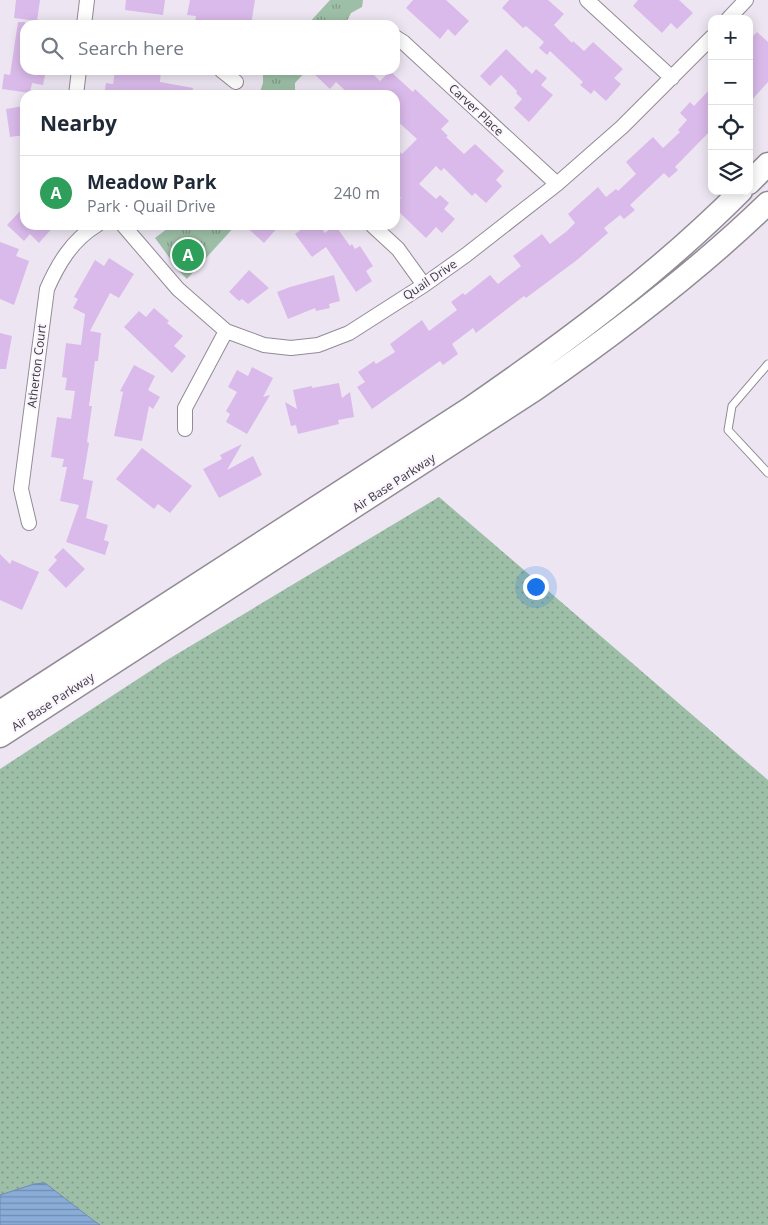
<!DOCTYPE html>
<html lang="en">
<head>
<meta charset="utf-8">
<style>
  body { margin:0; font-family:"Open Sans",sans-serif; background:#f2f2f3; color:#1f2937 }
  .controls { position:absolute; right:15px; top:15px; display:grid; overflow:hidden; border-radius:10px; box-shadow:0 2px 12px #0003 }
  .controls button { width:45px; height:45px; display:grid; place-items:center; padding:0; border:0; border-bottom:1px solid #e0e1e3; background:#fff; color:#1f2937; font:25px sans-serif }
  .you { position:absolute; left:535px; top:586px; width:18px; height:18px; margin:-12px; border:4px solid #fff; border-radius:50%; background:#1a73e8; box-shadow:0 0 0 8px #1a73e833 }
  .badge { display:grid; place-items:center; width:32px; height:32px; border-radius:50%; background:#506209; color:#fff; font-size:16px; font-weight:700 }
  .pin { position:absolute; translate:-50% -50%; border:2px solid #fff; box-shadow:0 1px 5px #0006 }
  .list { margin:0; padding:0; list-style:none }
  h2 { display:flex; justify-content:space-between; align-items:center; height:65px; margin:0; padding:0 20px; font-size:21px }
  h2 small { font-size:16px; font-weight:400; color:#747a83 }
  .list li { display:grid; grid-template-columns:32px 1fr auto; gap:15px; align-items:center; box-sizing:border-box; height:75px; padding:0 20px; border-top:1px solid #e0e1e3 }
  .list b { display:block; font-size:19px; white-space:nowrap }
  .list p { margin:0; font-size:16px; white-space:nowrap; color:#747a83 }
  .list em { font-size:16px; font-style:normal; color:#747a83 }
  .icon { flex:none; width:28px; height:28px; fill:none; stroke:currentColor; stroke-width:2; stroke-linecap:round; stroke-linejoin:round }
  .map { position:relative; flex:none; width:768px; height:1225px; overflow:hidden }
  .search { position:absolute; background:#fff; box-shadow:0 2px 12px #0003; left:20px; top:20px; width:380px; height:55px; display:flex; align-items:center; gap:12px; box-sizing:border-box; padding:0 18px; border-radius:15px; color:#747a83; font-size:19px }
  .panel { position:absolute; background:#fff; box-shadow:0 2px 12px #0003; left:20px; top:90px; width:380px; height:140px; border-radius:15px }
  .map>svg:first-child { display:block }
  .grass { fill:url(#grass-dots) }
  .park { fill:url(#park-tufts) }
  .water { fill:url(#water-rules); stroke:#7189a9 }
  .building { fill:#dabaea }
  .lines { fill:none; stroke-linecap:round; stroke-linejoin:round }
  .lane-casing { stroke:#928b96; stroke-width:9 }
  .street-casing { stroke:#928b96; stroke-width:16 }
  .primary-casing { stroke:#928b96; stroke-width:25 }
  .lane { stroke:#fff; stroke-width:7 }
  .street { stroke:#fff; stroke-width:14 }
  .primary { stroke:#fff; stroke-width:22 }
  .labels { text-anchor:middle; stroke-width:4; stroke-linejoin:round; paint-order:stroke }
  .street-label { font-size:12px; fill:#3a373c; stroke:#f9f4fd }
</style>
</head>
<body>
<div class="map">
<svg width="768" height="1225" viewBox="0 0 768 1225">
  <defs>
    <pattern id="grass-dots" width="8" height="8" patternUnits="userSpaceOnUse" patternTransform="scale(1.25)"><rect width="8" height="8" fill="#9ebfa7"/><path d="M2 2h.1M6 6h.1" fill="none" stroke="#829c89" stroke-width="1.8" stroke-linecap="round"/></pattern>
    <pattern id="park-tufts" width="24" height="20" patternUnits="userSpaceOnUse" patternTransform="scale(1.25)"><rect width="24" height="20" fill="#9ebfa7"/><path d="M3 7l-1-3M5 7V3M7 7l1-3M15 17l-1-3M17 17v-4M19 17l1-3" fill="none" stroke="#829c89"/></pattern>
    <pattern id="water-rules" width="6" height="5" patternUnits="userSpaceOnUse" patternTransform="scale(1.25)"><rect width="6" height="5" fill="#89acd8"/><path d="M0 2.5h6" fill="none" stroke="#718db0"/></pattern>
  </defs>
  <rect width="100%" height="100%" fill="#ede6f2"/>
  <path class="grass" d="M439,497l329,283v445h-668l-55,-42 -11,1 -34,11v-426l167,-109z"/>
  <path class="park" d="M330,0h33l-1,7 -11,6 -6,12h-38z
    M266,70h41l-12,13v12h-36l4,-12v-9z
    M172,225h64l-49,54 -7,-7 -25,-34z"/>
  <path class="water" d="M45,1183l48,37 7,5h-100v-30l34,-11z"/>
  <path class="building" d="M16,0h24l-3,21 -23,-3z
    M126,0h39l-2,15 -38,-5z
    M190,0h65l-4,25 -56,-1 1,-8 -9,-1z
    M413,0h33l23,21 -14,15 -7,-7 -8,10 -34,-31z
    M509,0h39l16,14 -10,11 18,18 1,-2 11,10 9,-9 30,27 -9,9 7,6 -15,17 -12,-11 -3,4 -11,-9 3,-3 -33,-31 -3,4 -8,-7 5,-6 -18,-16 -3,2 -21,-20z
    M638,0h41l14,13 -16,16 -6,-6 -9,10 -29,-27z
    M18,22h7v48h21l-3,15 -11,-2 -2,10 -28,-4 2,-15 6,1z
    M757,32l11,10v40l-19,21v-63z
    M506,49l26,25 4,-5 11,9 -6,7 12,10 -24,27 -15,-14 8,-9 -6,-6 1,-2 -16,-16 -11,11 -10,-10z
    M115,70h46l-1,12 33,6 -1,7h-88l2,-12 7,1z
    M310,70h59l11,11 10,-10 23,21 2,-3 34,32 -8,8 7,7 -2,1 18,17 11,-10 29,27 -8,9 6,6 -16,17 -11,-10 -3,3 -28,-28 -3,3 -5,-5 -17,18 17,15 4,-4 9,8 -5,6 11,10 -13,14 -6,-6 -10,11 -31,-30v-4l6,-6 -6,-6v-45l7,7 15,-15 -22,-20v-24h-45l-14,-13 -6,7z
    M712,87v42l-37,38 3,3 -9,8 -5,-5 -34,32 5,5 -11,9 -4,-4 -16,13 4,5 -31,27 -51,38 -2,-2 -48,37 -3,-5 -21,16 6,10 -15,11 -3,-4 -68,48 -15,-22 8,-5 -7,-10 16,-11 2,3 19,-12 -5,-8 32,-24 7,11 28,-21 -6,-8 12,-9 2,2 25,-20 8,9 23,-18 -8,-10 29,-22 8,10 17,-13 8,-8 -7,-9 30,-27 8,10 10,-8 2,2 18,-17 -10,-12 27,-25 10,11 17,-16 -2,-2 9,-10 -7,-7 10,-11 4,4z
    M24,106l1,29 -15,2 -4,-28z
    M25,206v19h30l-16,18 -9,-9 -6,7 -17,-16z
    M244,225h36l-16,18z
    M308,225h11l6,8 10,-8 15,21 2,-2 3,5 5,-3 13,20 -7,5 6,10 -16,11 -30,-45 -14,10 -17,-23z
    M0,242l19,7 -3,7 13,5 -15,44 -14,-6z
    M109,258l25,16 -15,24 -9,-5 -20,38 11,2 -3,28h-3l-6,45h3l-5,36 2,1 -6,36 10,2 -7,37 22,7 -4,15 5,2 -4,13 -39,-13 13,-37 -19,-4 7,-34h-5l2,-8 -13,-2 6,-40 14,2 4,-28 -10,-1 2,-12 -5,-1 4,-34 15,2 4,-31 -12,-6 5,-9 -4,-2 21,-37 9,6z
    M249,270l20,18 -21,16 -6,-5 -3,2 -10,-9z
    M334,275l6,26 -11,3 1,4 -14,3 -1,-3 -27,11 -11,-27 13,-5z
    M154,308l15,13 -2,2 16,13 -9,10 12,10 -14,17 -48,-46 15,-16 7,6z
    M0,333l12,3 -6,33h-6z
    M134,365l21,11 -7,14 12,7 -7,12 -4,-3 -7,35 -28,-5 9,-44 -3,-1z
    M252,367l21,11 -10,19 7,-2 -23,39 -21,-12 4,-8 -4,-3 11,-19 -9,-5 9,-17 11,6z
    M339,383l3,15 8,-6 4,25 -16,3 1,4 -41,10 -2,-9 -5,1 -6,-24 12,7 -4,-19 19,-4v2z
    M242,444l-15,26 26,-14 9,19 -43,23 -16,-29 19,-10 -2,-4z
    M142,448l50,38 -22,27 -12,-9 -4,5 -38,-30z
    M63,548l22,21 -19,19 -18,-18 9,-10 -3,-3z
    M0,554l10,10 2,-4 27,12 -17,38 -22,-10z"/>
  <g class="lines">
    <defs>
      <path id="lane" d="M768,364l-36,42 -4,24 40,43"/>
      <path id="street" d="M587,0l85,78
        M728,19l18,-19
        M84,25l3,-25
        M395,37l8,5 154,142
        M221,70l15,12
        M76,95l3,-25
        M123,225l55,64 48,42 38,14 27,3 27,-3 31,-12 75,-48 42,-30 91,-71 65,-57 90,-90
        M372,225l26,24 26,36
        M185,429v-21l41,-77
        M29,523l-8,-34 26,-200c11,-25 25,-49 50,-64"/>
      <path id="primary" d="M749,183l19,-19
        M0,712l469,-303c96,-66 189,-135 272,-218
        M0,736l534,-346c82,-57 163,-118 234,-187"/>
    </defs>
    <use href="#lane" class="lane-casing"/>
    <use href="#street" class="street-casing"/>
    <use href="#primary" class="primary-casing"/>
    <use href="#lane" class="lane"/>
    <use href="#street" class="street"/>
    <use href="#primary" class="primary"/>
  </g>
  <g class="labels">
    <g class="street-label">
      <text transform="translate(476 110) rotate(43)" y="4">Carver Place</text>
      <text transform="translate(430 280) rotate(-34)" y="4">Quail Drive</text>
      <text transform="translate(37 366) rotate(-83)" y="4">Atherton Court</text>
      <text transform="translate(394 483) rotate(-33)" y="4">Air Base Parkway</text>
      <text transform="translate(53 702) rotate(-33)" y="4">Air Base Parkway</text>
    </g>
  </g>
</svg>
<div class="controls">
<button>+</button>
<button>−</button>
<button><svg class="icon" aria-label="locate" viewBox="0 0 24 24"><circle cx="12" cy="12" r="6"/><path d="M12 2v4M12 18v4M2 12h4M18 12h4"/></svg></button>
<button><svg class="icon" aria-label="layers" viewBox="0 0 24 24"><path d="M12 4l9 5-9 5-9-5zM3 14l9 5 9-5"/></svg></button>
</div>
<div class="you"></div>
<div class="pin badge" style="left:188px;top:255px;background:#2e9e5b">A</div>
<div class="search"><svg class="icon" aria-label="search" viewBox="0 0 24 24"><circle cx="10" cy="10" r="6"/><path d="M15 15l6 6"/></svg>Search here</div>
<section class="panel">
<h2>Nearby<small></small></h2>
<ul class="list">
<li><span class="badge" style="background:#2e9e5b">A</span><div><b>Meadow Park</b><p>Park · Quail Drive</p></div><em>240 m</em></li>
</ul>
</section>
</div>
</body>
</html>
